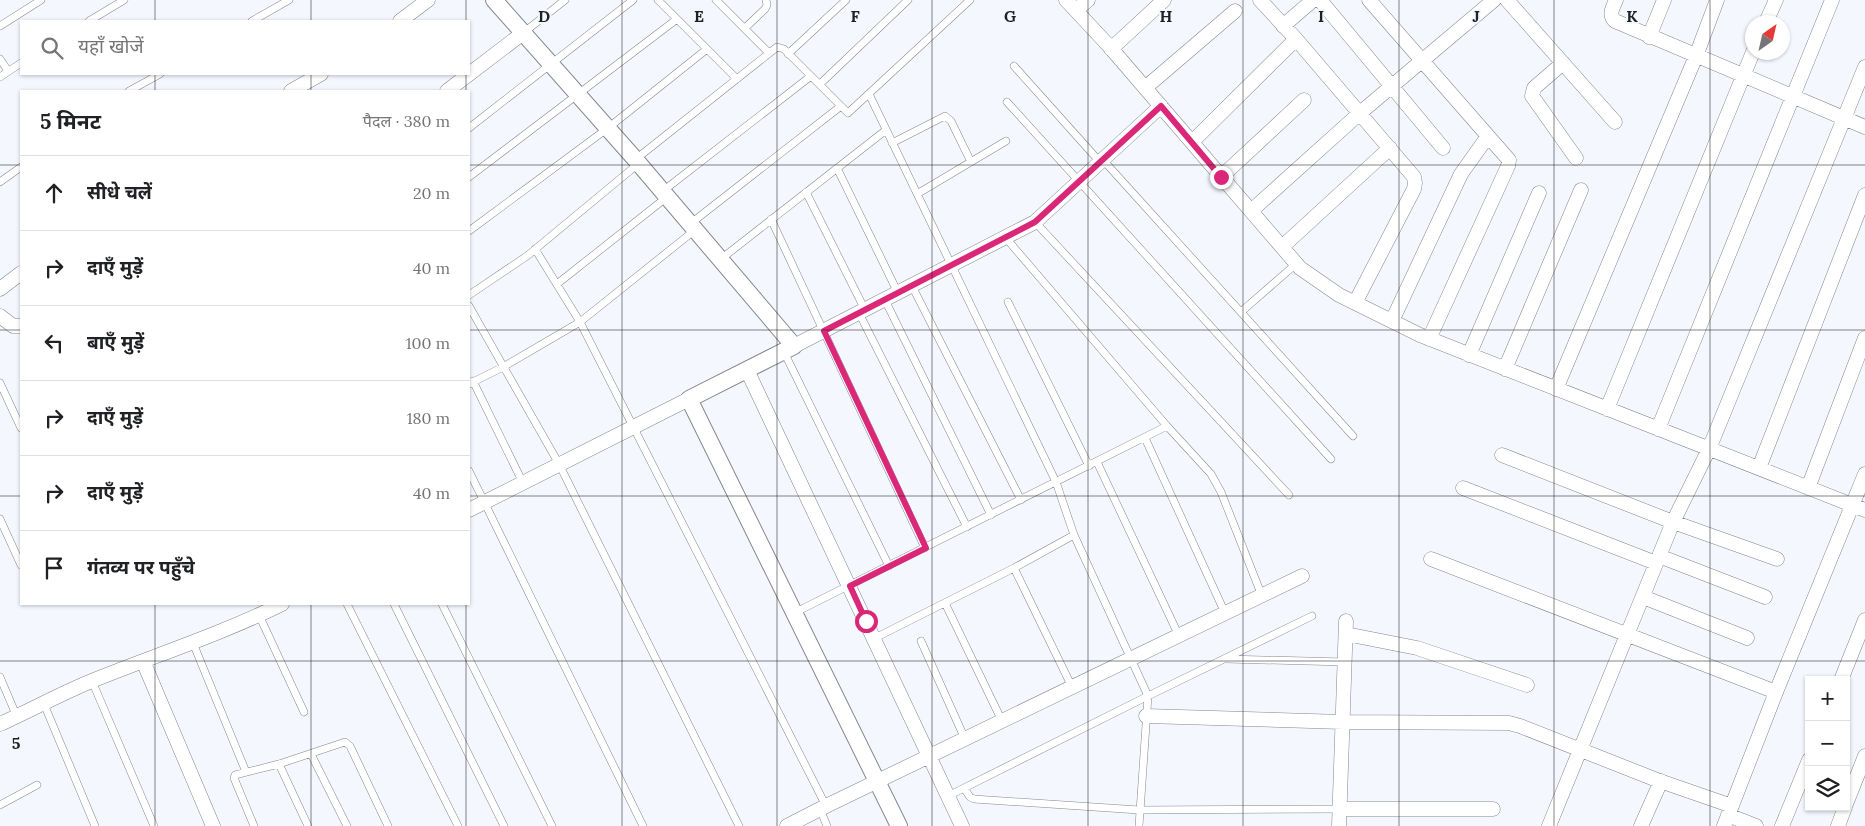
<!DOCTYPE html>
<html lang="hi">
<head>
<meta charset="utf-8">
<style>
  body { margin:0; font-family:Lora,"Noto Sans Devanagari",serif; background:#f2f2f2; color:#202124 }
  .controls { position:absolute; right:15px; bottom:15px; display:grid; overflow:hidden; border-radius:0px; box-shadow:0 1px 4px #0004 }
  .controls button { width:45px; height:45px; display:grid; place-items:center; padding:0; border:0; border-bottom:1px solid #e0e0e0; background:#fff; color:#202124; font:25px sans-serif }
  .compass { position:absolute; left:1745px; top:15px; width:45px; height:45px; border-radius:50%; background:#fff; box-shadow:0 1px 4px #0004; rotate:34deg }
  .stop { position:absolute; width:15px; height:15px; margin:-11px; border:4px solid #db2777; border-radius:50%; background:#fff }
  .stop.end { background:#db2777; border-color:#fff; box-shadow:0 1px 5px #0008 }
  .list { margin:0; padding:0; list-style:none }
  h2 { display:flex; justify-content:space-between; align-items:center; height:65px; margin:0; padding:0 20px; font-size:21px }
  h2 small { font-size:16px; font-weight:400; color:#757577 }
  .list li { display:grid; grid-template-columns:32px 1fr auto; gap:15px; align-items:center; box-sizing:border-box; height:75px; padding:0 20px; border-top:1px solid #e0e0e0 }
  .list b { display:block; font-size:19px; white-space:nowrap }
  .list em { font-size:16px; font-style:normal; color:#757577 }
  .icon { flex:none; width:28px; height:28px; fill:none; stroke:currentColor; stroke-width:2; stroke-linecap:round; stroke-linejoin:round }
  .map { position:relative; flex:none; width:1865px; height:826px; overflow:hidden }
  .search { position:absolute; background:#fff; box-shadow:0 1px 4px #0004; left:20px; top:20px; width:450px; height:55px; display:flex; align-items:center; gap:12px; box-sizing:border-box; padding:0 18px; border-radius:0px; color:#757577; font-size:19px }
  .panel { position:absolute; background:#fff; box-shadow:0 1px 4px #0004; left:20px; top:90px; width:450px; height:515px; border-radius:0px }
  .map>svg:first-child { display:block }
  .lines { fill:none; stroke-linecap:round; stroke-linejoin:round }
  .service-casing { stroke:#84878d; stroke-width:8 }
  .minor-casing { stroke:#84878d; stroke-width:15 }
  .tertiary-casing { stroke:#84878d; stroke-width:18 }
  .service { stroke:#fff; stroke-width:7 }
  .minor { stroke:#fff; stroke-width:14 }
  .tertiary { stroke:#fff; stroke-width:16 }
  .route { stroke:#db2777; stroke-width:6 }
  .grid { fill:none; stroke:#202123; stroke-width:1; stroke-opacity:0.55 }
  .grid-label { font-size:16px; text-anchor:middle; font-weight:bold; fill:#202123; stroke:#f4f7fe; stroke-width:4; stroke-linejoin:round; paint-order:stroke }
</style>
</head>
<body>
<div class="map">
<svg width="1865" height="826" viewBox="0 0 1865 826">
  <rect width="100%" height="100%" fill="#f4f7fe"/>
  <g class="lines">
    <defs>
      <path id="service" d="M658,0l79,79
        M716,0l53,53
        M89,21l35,-21
        M252,21l37,-21
        M0,26l41,-26
        M745,28l20,-19 2,-4 -1,-5
        M523,33l42,-33
        M788,54l58,-54
        M0,59l8,12
        M1014,66l86,96
        M0,77l21,-14
        M820,84l88,-84
        M129,91l31,-17
        M869,94l187,388 18,53 74,161 -9,130
        M1007,102l324,357
        M469,128l164,-128
        M892,143l53,-27 6,5 20,41
        M636,159l141,-112 7,2 64,64 122,-113
        M1103,160l250,276
        M837,168l61,125
        M469,177l208,-158
        M0,182l21,-15
        M663,191l148,-115
        M806,192l59,118
        M917,194l89,-53
        M771,219l154,329
        M1035,222l254,273
        M690,224l151,-118
        M469,231l139,-103 99,-79
        M1005,237l162,189 44,48 10,18 41,104
        M535,249l45,73 246,484
        M721,259l165,-129
        M557,284l110,-87
        M912,286l109,214
        M469,295l58,-39 111,-92
        M885,300l106,215
        M1008,302l81,164
        M469,306l90,158 180,362
        M1242,311l54,-47
        M859,313l108,214
        M784,352l105,214
        M473,381l50,102
        M0,383l21,45
        M469,384l34,-17 77,-45 115,-92
        M1145,438l80,175
        M1097,462l82,174
        M469,471l174,355
        M0,519l21,46
        M1014,568l58,119
        M945,603l57,118
        M347,604l111,222
        M394,604l110,222
        M442,604l110,222
        M794,613l373,-187
        M259,615l45,97
        M875,638l139,-70 60,-33
        M921,641l44,98
        M193,643l53,129
        M1226,659l119,3
        M0,677l17,40
        M92,681l62,145
        M44,704l51,122
        M311,754l36,72
        M279,764l29,62
        M964,788l6,9 4,2 165,11 201,-1
        M948,796l200,-100 164,-80
        M0,805l37,-20
        M820,809l7,17
        M254,826l-20,-48 1,-3 44,-11 66,-22 5,4 38,80"/>
      <path id="minor" d="M1066,0l43,46 191,222 39,27 81,40 445,175
        M1260,0l36,39 118,138 1,6 -1,6 -59,114
        M1320,0l123,148
        M1369,0l140,160 -1,6 -79,173
        M1507,0l108,122
        M1616,0c-3,7 -8,15 -1,21l250,106
        M1076,10l12,-10
        M400,21l28,-21
        M1766,22l10,-22
        M1283,26l30,-26
        M1649,37l15,-37
        M1111,49l53,-49
        M1563,63l-29,25 -2,8 44,62
        M1145,88l90,-77
        M291,91l30,-17
        M447,91l76,-58
        M1192,142l104,-103
        M1221,177l83,-77
        M1251,211l109,-98 134,-113
        M1282,247l108,-99
        M0,289l21,-16
        M0,316l13,10h8
        M1392,321l69,-147 27,-38
        M794,346l241,-124 126,-116
        M1469,355l70,-162
        M1505,369l76,-179
        M747,370l215,456
        M1556,389l140,-333 21,-56
        M1607,409l146,-357
        M1658,429l174,-429
        M1502,455l171,67 104,37
        M1759,468l106,-273
        M1463,488l193,75
        M1808,488l57,-150
        M469,510l220,-111
        M1659,556l106,41
        M1431,559l345,133
        M1643,597l104,41
        M1346,634l71,14 110,37
        M143,661l70,165
        M1841,680l24,-60
        M1146,716l197,6 166,1 11,3 137,54 75,26
        M0,724c31,-14 62,-31 94,-44 62,-25 127,-46 188,-76
        M1846,804l19,-48
        M1340,809h153
        M1728,815l28,11
        M787,826l39,-20 476,-230
        M1339,826l7,-205
        M1549,826l124,-304 36,-73 156,-382
        M1641,826l20,-45
        M1724,826l52,-134 89,-218
        M1782,826l27,-66
        M1838,826l7,-19"/>
      <path id="tertiary" d="M494,0l141,159 159,187 -105,53 210,427"/>
    </defs>
    <use href="#service" class="service-casing"/>
    <use href="#minor" class="minor-casing"/>
    <use href="#tertiary" class="tertiary-casing"/>
    <use href="#service" class="service"/>
    <use href="#minor" class="minor"/>
    <use href="#tertiary" class="tertiary"/>
  </g>
  <g class="lines">
    <path class="route" d="M866,621l-16,-35 76,-38 -102,-217 211,-109 126,-116 60,71"/>
  </g>
  <path class="grid" d="M155,0v21M311,0v21M466,0v21M622,0v826M777,0v826M932,0v826M1088,0v826M1243,0v826M1399,0v826M1554,0v826M1710,0v826M155,74v17M311,74v17M466,74v17M0,165h21M469,165h1396M0,330h21M469,330h1396M0,496h21M469,496h1396M155,604v222M311,604v222M466,604v222M0,661h1865"/>
  <g class="grid-label">
    <text x="544" y="22">D</text>
    <text x="699" y="22">E</text>
    <text x="855" y="22">F</text>
    <text x="1010" y="22">G</text>
    <text x="1166" y="22">H</text>
    <text x="1321" y="22">I</text>
    <text x="1476" y="22">J</text>
    <text x="1632" y="22">K</text>
    <text x="16" y="749">5</text>
  </g>
</svg>
<div class="controls">
<button>+</button>
<button>−</button>
<button><svg class="icon" aria-label="layers" viewBox="0 0 24 24"><path d="M12 4l9 5-9 5-9-5zM3 14l9 5 9-5"/></svg></button>
</div>
<svg class="compass" viewBox="-18 -18 36 36"><path d="M0-13l5 13h-10z" fill="#e53935"/><path d="M0 13l5-13h-10z" fill="#757577"/></svg>
<div class="stop" style="left:866px;top:621px"></div>
<div class="stop end" style="left:1221px;top:177px"></div>
<div class="search"><svg class="icon" aria-label="search" viewBox="0 0 24 24"><circle cx="10" cy="10" r="6"/><path d="M15 15l6 6"/></svg>यहाँ खोजें</div>
<section class="panel">
<h2>5 मिनट<small>पैदल · 380 m</small></h2>
<ul class="list">
<li><svg class="icon" aria-label="ahead" viewBox="0 0 24 24"><path d="M12 20V5M6 11l6-6 6 6"/></svg><div><b>सीधे चलें</b></div><em>20 m</em></li>
<li><svg class="icon" aria-label="right" viewBox="0 0 24 24"><path d="M7 20v-9h11M14 6l5 5-5 5"/></svg><div><b>दाएँ मुड़ें</b></div><em>40 m</em></li>
<li><svg class="icon" aria-label="left" viewBox="0 0 24 24"><path d="M17 20v-9H6M10 6l-5 5 5 5"/></svg><div><b>बाएँ मुड़ें</b></div><em>100 m</em></li>
<li><svg class="icon" aria-label="right" viewBox="0 0 24 24"><path d="M7 20v-9h11M14 6l5 5-5 5"/></svg><div><b>दाएँ मुड़ें</b></div><em>180 m</em></li>
<li><svg class="icon" aria-label="right" viewBox="0 0 24 24"><path d="M7 20v-9h11M14 6l5 5-5 5"/></svg><div><b>दाएँ मुड़ें</b></div><em>40 m</em></li>
<li><svg class="icon" aria-label="arrive" viewBox="0 0 24 24"><path d="M6 21V4h12l-3 4 3 4H6"/></svg><div><b>गंतव्य पर पहुँचे</b></div></li>
</ul>
</section>
</div>
</body>
</html>
